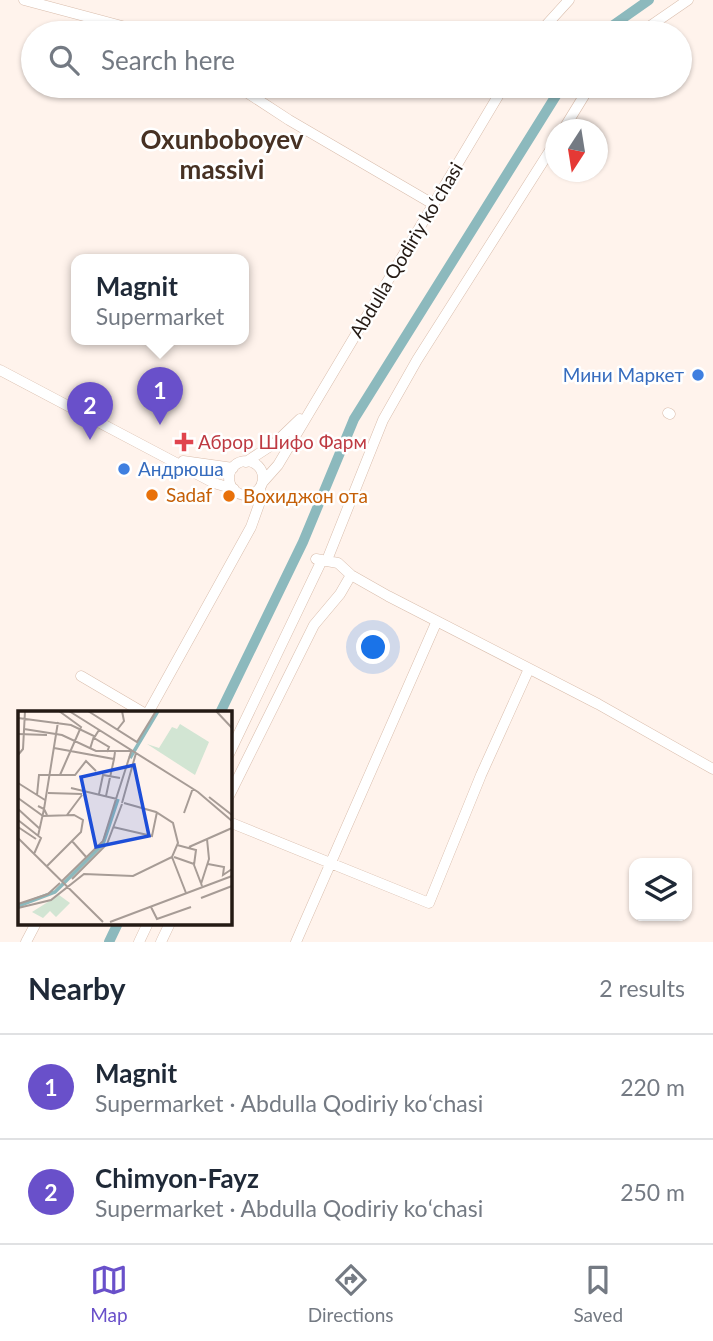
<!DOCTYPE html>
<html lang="en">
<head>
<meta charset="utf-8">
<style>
  body { margin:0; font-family:Lato,sans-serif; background:#f2f2f3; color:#1f2937 }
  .controls { position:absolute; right:21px; bottom:21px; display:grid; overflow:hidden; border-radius:14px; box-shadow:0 2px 5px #0004 }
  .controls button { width:63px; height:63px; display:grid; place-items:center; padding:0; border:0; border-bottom:2px solid #e0e1e3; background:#fff; color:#1f2937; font:35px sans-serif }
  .compass { position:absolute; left:545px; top:119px; width:63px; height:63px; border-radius:50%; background:#fff; box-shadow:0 2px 5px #0004; rotate:192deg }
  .you { position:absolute; left:374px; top:648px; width:24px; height:24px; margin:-18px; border:5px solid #fff; border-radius:50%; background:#1a73e8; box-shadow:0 0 0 10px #1a73e833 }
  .badge { display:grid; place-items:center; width:46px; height:46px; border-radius:50%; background:#6950ca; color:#fff; font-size:23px; font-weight:700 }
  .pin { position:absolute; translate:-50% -58px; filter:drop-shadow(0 2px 4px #0008) }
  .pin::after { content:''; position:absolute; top:37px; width:24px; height:21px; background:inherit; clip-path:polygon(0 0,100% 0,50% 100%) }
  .popup { position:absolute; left:71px; top:254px; width:178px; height:91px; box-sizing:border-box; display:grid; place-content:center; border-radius:14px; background:#fff; filter:drop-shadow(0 2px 5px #0005); font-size:23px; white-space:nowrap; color:#747a83 }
  .popup b { font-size:26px; color:#1f2937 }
  .popup::after { content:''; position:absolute; left:50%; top:100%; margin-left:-14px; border:14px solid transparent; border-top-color:#fff }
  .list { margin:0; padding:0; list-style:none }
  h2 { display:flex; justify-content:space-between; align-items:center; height:91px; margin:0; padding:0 28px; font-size:30px }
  h2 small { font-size:23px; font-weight:400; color:#747a83 }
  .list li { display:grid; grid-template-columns:46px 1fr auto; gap:21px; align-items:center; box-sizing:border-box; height:105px; padding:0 28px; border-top:2px solid #e0e1e3 }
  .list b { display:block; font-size:26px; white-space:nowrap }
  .list p { margin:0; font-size:23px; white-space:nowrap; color:#747a83 }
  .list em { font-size:23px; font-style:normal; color:#747a83 }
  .icon { flex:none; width:38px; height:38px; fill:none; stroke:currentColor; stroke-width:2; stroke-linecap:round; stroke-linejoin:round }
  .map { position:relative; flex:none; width:713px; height:942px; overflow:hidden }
  .search { position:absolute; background:#fff; box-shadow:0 2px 5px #0004; left:21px; right:21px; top:21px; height:77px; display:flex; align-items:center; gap:18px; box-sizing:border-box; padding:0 24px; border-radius:38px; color:#747a83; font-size:26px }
  .sheet { height:301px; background:#fff }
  nav { display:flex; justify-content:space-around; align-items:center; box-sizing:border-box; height:98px; border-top:2px solid #e0e1e3; background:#fff; font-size:19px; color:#747a83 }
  nav a { display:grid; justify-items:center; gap:4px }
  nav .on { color:#6950ca }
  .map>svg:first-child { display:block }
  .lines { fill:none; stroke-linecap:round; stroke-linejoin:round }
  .canal { stroke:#8cb9bd; stroke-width:10 }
  .minor-casing { stroke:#d9bdac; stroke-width:11 }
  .minor { stroke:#fff; stroke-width:10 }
  .shop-dot { fill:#3f7fe0; stroke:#fff; stroke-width:2.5 }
  .health-dot { fill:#e0444e; stroke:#fff; stroke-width:2.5 }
  .food-dot { fill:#e8710a; stroke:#fff; stroke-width:2.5 }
  .labels { text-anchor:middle; stroke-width:5; stroke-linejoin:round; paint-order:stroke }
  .street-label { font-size:19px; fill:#241a14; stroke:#fff }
  .shop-label { font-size:19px; fill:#366cbe; stroke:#fff; text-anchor:end }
  .health-label { font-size:19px; fill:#be3a42; stroke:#fff; text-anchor:start }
  .food-label { font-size:19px; fill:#c56008; stroke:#fff; text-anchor:start }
  .district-label { font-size:26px; font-weight:bold; fill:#473123; stroke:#fff }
  .inset-river { fill:none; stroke:#8cb9bd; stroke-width:3.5 }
  .inset-road { fill:none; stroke:#a79c96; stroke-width:2 }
  .view { fill:#1d4ed8; fill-opacity:0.15; stroke:#1d4ed8; stroke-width:3.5 }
  .inset-edge { fill:none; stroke:#241a14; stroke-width:3.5 }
</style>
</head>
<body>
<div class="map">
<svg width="713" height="942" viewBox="0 0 713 942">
  <rect width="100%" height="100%" fill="#fff3ec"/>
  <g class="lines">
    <path class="canal" d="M602,33l47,-33
      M220,713l83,-171 51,-123 208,-333
      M109,942l9,-19"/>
    <defs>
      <path id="minor" d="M24,0l124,33
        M539,33l30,-33
        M640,33l48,-33
        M237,86l52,34 144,84
        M563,130l27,-44
        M0,370l214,113 20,6
        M668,413l2,1
        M183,461l50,7
        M229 478a17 17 0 1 1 34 0a17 17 0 1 1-34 0Z
        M246,462l29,-19 25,-24
        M262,483l16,-18 226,-379
        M316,559l22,4 13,12 37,21 210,108 115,65
        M327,560l56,-140 34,-60 139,-219
        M81,676l63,37
        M148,713l103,-186 10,-28 -1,-11
        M229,754l93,-194
        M229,796l85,-171 26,-31 11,-19
        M229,822l200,81 52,-128 47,-104
        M26,942l10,-19
        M139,942l9,-19
        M161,942l9,-19
        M296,942l140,-319"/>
    </defs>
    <use href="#minor" class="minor-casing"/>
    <use href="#minor" class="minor"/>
  </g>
  <g class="shop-dot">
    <circle cx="698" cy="375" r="7"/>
    <circle cx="124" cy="469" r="7"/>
  </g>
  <path class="health-dot" d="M180.5 431.5h7v7h7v7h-7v7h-7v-7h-7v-7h7z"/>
  <g class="food-dot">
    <circle cx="152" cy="495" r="7"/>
    <circle cx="229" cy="496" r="7"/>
  </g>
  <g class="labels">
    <g class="street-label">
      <text transform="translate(406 250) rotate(-59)" y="7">Abdulla Qodiriy koʻchasi</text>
    </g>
    <g class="shop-label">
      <text x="684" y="382">Мини Маркет</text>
      <text x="138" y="476" text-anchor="start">Андрюша</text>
    </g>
    <g class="health-label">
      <text x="198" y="449">Аброр Шифо Фарм</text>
    </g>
    <g class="food-label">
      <text x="166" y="502">Sadaf</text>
      <text x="243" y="503">Вохиджон ота</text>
    </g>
    <g class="district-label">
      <text x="222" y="149">Oxunboboyev<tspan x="222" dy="30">massivi</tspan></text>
    </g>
  </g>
  <g transform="translate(18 711)">
    <rect width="214" height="214" fill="#fff3ec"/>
    <path d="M162,13l29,18 -14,33 -48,-31 12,4 13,-21 5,2z" fill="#d2e5d3"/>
    <path d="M41,184l11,8 -14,14 -6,-6 -7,7 -11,-6z" fill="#d2e5d3"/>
    <path class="inset-river" d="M112,47l28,-47M0,195l37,-14 48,-48 15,-45"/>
    <path class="inset-road" d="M41,0l22,16 -21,48M51,0l129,81 34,29M70,0l49,31 19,-31M198,0l16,17M0,7l53,7 23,11 -4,13M6,18l38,6 34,16h36M81,19l-5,8 15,9 -2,5M99,19l7,-9 -2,-10M0,23l29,1M36,37l60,11 1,-7M0,44l5,-6 2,-38M0,72l27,17M53,77l46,11M30,82l34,1M81,83l4,-19 17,3M19,84l2,-20h36l11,-14 10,10M88,85l8,-37M191,86l23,18M0,87l25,18 31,-1 9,5 -2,12 -35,35M98,88l15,-47M104,92l14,-50M0,98l22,20M166,102l9,-25M29,104l-3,-6 14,-87M49,104l15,-20M0,109l23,18 -7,16M0,116l18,12M95,116l39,9 5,-24M20,125l6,-27 -6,-3M0,127l85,84M54,130l15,17M159,134l19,5 -2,15 8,21M171,136l43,-19M154,146l14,36M156,146l20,7M190,153l16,3 -1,8 9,-6M54,168l35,-35 15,-40M43,171l42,-41 13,-42M183,173l8,-25 -2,-20M183,187l31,-12M0,193l30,-10 12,-11M133,196l6,12 34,-12M0,197l33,-8 33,-26 49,2 39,-19 6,-14 -5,-20 -17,-11 -32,-9M92,211l122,-46"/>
    <path class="view" d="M116,54l15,71 -53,11 -15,-70z"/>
    <rect width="214" height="214" class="inset-edge"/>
  </g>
</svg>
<div class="controls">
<button><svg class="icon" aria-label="layers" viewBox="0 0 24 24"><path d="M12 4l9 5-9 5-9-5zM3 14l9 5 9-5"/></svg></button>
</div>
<svg class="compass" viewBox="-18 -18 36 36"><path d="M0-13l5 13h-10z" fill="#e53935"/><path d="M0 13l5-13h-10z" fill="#747a83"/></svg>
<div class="you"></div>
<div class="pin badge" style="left:160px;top:425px">1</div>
<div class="popup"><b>Magnit</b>Supermarket</div>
<div class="pin badge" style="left:90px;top:440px">2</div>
<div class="search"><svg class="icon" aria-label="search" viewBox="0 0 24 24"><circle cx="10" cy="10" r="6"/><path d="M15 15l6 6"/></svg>Search here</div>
</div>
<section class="sheet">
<h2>Nearby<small>2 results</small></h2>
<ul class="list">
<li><span class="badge">1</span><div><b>Magnit</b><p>Supermarket · Abdulla Qodiriy koʻchasi</p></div><em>220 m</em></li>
<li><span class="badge">2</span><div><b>Chimyon-Fayz</b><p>Supermarket · Abdulla Qodiriy koʻchasi</p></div><em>250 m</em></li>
</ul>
</section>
<nav>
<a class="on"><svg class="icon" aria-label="map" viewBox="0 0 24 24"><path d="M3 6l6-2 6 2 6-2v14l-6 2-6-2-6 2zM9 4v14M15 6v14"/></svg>Map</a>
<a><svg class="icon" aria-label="directions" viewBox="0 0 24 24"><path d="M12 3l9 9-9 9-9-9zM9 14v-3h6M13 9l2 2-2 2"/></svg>Directions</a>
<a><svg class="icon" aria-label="saved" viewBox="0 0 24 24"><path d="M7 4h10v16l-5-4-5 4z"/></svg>Saved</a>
</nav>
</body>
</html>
